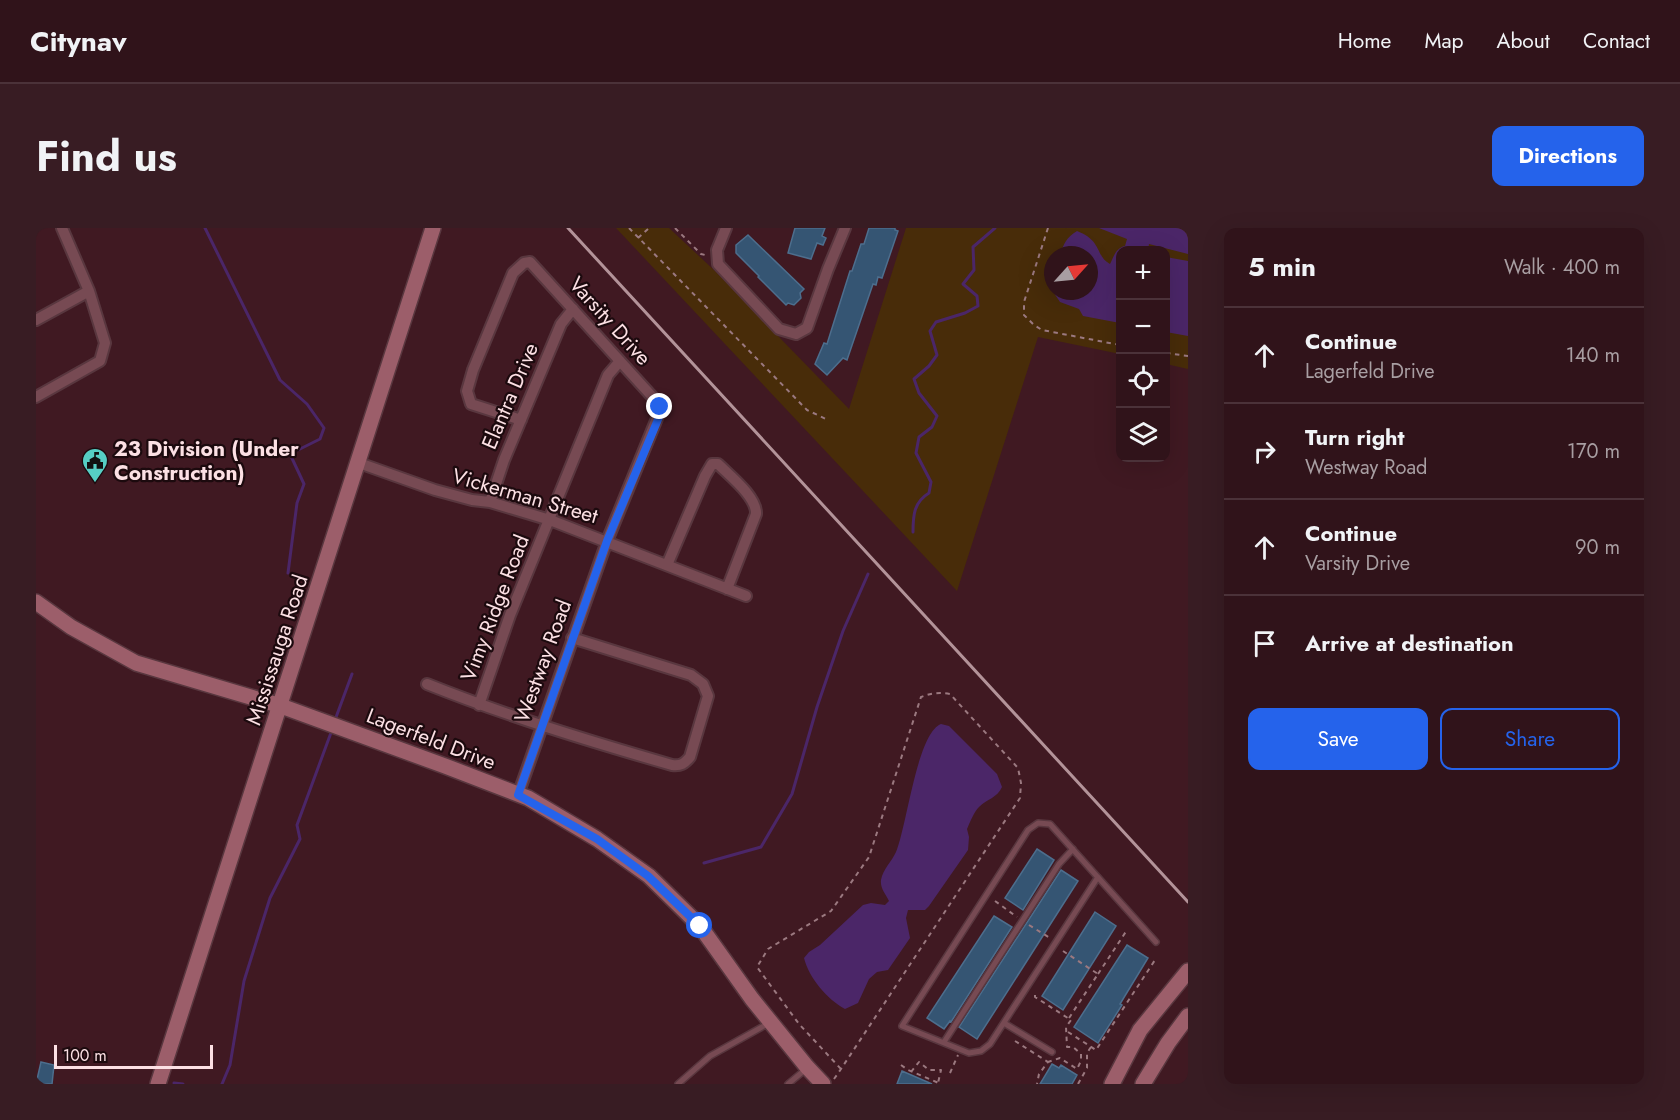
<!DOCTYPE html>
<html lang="en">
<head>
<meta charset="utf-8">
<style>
  body { margin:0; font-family:Jost,sans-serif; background:#381c23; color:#f1f3f6 }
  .controls { position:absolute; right:18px; top:18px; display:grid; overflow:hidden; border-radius:12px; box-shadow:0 6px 24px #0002 }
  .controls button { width:54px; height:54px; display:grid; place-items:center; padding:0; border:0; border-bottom:2px solid #4b3239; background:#30131a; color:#f1f3f6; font:30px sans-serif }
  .compass { position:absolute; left:1008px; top:18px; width:54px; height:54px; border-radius:50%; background:#30131a; box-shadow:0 6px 24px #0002; rotate:63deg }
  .scale { position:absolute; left:18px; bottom:15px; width:159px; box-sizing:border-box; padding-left:6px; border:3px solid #fce0e4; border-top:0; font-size:16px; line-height:21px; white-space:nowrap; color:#fce0e4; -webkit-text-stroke:4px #1c0a0e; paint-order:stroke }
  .stop { position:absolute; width:18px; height:18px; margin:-14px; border:4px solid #2563eb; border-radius:50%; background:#fff }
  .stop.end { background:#2563eb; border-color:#fff; box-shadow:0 2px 6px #0008 }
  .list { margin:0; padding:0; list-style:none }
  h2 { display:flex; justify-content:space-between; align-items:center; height:78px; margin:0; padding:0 24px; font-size:26px }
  h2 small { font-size:20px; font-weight:400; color:#a89ea2 }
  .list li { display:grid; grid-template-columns:39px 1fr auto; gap:18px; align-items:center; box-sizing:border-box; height:96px; padding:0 24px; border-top:2px solid #4b3239 }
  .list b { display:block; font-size:22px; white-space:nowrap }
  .list p { margin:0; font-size:20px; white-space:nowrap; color:#a89ea2 }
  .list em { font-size:20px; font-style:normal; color:#a89ea2 }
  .actions { display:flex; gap:12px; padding:18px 24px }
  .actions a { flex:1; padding:14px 0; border:2px solid #2563eb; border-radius:12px; text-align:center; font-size:21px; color:#2563eb }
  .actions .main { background:#2563eb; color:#fff }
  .icon { flex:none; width:33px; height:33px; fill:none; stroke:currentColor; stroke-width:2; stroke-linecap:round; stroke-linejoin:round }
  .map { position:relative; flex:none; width:1152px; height:856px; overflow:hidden; border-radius:12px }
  header { display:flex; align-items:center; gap:36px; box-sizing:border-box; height:84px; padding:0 30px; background:#30131a; border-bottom:2px solid #4b3239 }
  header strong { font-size:28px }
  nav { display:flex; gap:33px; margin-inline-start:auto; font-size:21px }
  .intro { display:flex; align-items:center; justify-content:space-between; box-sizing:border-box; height:144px; padding:0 36px }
  h1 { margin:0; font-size:42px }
  .button { padding:15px 27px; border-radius:12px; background:#2563eb; color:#fff; font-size:21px; font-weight:700 }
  main { display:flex; gap:36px; padding:0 36px }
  aside { flex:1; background:#30131a; border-radius:12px; box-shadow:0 6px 24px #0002 }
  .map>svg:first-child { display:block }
  .green { fill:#482c09; fill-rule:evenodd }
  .water { fill:#4b2668 }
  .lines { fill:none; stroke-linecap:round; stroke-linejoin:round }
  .stream { stroke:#4b2668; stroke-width:3 }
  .building { fill:#355573; stroke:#4d6e8d; stroke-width:1.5 }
  .lane-casing { stroke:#59373f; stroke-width:8 }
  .street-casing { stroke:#59373f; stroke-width:14 }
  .secondary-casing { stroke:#59373f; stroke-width:18 }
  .path { stroke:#9b7980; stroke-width:2; stroke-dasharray:4.5 4.5; stroke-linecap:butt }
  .lane { stroke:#774a53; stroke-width:5 }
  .street { stroke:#774a53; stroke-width:10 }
  .secondary { stroke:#9c5e6a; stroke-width:15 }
  .rail { stroke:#b39399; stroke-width:3 }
  .route { stroke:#2563eb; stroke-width:8 }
  .labels { text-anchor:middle; stroke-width:4.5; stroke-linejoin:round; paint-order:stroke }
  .street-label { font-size:21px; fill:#fce0e4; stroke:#1c0a0e }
  .poi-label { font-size:21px; font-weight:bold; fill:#fce0e4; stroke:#1c0a0e; text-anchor:start }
</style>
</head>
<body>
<header>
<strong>Citynav</strong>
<nav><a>Home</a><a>Map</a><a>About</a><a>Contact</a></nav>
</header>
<div class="intro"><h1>Find us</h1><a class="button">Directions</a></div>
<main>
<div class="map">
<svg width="1152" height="856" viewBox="0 0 1152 856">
  <rect width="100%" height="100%" fill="#401922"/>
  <path class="green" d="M580,0h53l46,43 134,138 57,-181h282v141l-22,-5v-114h-46v104l-82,-17 -81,254zM1017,27h36v36h-36z"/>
  <path class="water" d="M1063,0h89v26l-39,-10 -1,6h-28v73l-37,-7 -4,-7 -19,-7 -6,-9v-2h35v-36h-29c4,-12 6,-17 17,-24 26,10 18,25 33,33 4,-8 6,-16 15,-18l2,-7z
    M1130,29l22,4v75l-22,-4z
    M905,496l8,2 48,48 5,13c-5,11 -15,12 -23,20 -5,5 -9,15 -12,22l2,8 -1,13 -39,56 -4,4h-17l-2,8 4,20 -22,32 -11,2 -8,7 -11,24 -13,6c-18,-10 -36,-31 -41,-51l5,-6 11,-7 43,-40 8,-2 14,2 4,-4c-3,-7 -9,-12 -8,-21 2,-11 11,-19 15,-28 11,-26 21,-119 45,-128z"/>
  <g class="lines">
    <path class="stream" d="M169,0l75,152 27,24 17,24 -4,11 -30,15 14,30 -7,19 -9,70
      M877,304c0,-17 1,-30 16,-39l2,-11 -15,-29 3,-16 13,-10 5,-11 -18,-23 -5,-14 15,-13 8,-11 -7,-24 6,-9 29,-9 13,-7 -1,-10 -14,-12 11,-14 -1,-23 22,-19
      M299,492l17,-46
      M668,635l57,-16 31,-53 25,-87 26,-76 25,-57
      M138,855l9,1
      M186,856l8,-19 14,-84 26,-83 30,-59 -3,-14 35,-95"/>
  </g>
  <path class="building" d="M759,0h30l-3,8 4,2 -3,7 -6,-2 -6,16 -23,-6z
    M833,0h26v2l3,1 -16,47 -4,-1 -2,8 -3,-1 -26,76 -4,-2 -16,17 -12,-11 9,-21 3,1 23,-73h2l9,-27h3z
    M712,7l56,54 -4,4 1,5 -7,7 -6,-2 -2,2 -28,-28 1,-1 -23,-23v-8z
    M1001,621l17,11 -31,50 -18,-12z
    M1025,642l17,11 -101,158 -18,-12z
    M1059,684l21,14 -53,84 -21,-14z
    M958,688l18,11 -61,95 -1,-1 -6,8 -17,-11z
    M1091,717l21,13 -28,46 2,1 -24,38 -24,-16z
    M5,834l13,3 -2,19h-16z
    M1016,836l7,4 2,-3 16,10 -5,9h-32z
    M866,843l30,13h-35z"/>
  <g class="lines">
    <defs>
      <path id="lane" d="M1062,649l-108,167 -9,7 -12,2 -67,-27 126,-196 10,-7 12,1 106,118
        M968,795l48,29
        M908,814l115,-178 14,-15
        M642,856l32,-28 59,-33
        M752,856l18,-15"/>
      <path id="street" d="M690,0l-9,22 1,14 61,65 17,5 11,-6 21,-59 17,-41
        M0,92l53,-29
        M0,169l64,-36 5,-18 -16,-52 -27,-63
        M323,235l76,27 37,10 18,2 60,18 196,76
        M454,274l14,-42 57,-136 12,-15
        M631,337l38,-89 7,-12h6c12,12 39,33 38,50l-29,75
        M391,456c80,32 162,57 245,81 9,1 12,-1 18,-8l18,-61 -5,-12 -12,-9 -119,-37
        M443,477l31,-90 98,-240 12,-14
        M482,567l89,-254 53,-130 -2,-8 -128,-141 -6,1 -11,10 -40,97 -6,21 4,13 50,16"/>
      <path id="secondary" d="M0,374l35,25 65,36 145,43 164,60 83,32 69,41 52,37 51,50 52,73 55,68 16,17
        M122,856l275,-856
        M1076,856l28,-54 48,-59
        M1107,856l25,-41 20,-27"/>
    </defs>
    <use href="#lane" class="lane-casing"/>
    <use href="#street" class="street-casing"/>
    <use href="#secondary" class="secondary-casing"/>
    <path class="path" d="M593,0l178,182 21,10
      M639,0l26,26 4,1
      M1012,0l-24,74v13l10,10 8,5 78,15
      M602,10l11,-10
      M1130,125l22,3
      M959,673l22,16
      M993,697l21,13
      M1027,723l35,23 -29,44
      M1062,746l29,-44
      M999,767v2l36,23 -5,7 1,20h6l8,7v7l-4,8 -17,-11 -12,4
      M1032,804l28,18 59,-90
      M979,813l33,21 -9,12 -2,10
      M865,837l7,5 33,14
      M875,844l8,-10 10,8h12l-3,13
      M914,845l8,-18
      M798,851l7,-10 179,-271 1,-15 -3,-15 -68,-74c-11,-2 -18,-1 -29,3l-52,160 -38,54 -63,38 -11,18 42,57 42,45
      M1042,856l9,-16v-15l4,-6"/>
    <use href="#lane" class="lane"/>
    <use href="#street" class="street"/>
    <use href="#secondary" class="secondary"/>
    <path class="rail" d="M532,0l620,674"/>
  </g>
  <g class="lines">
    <path class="route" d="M624,179l-1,10 -52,124 -89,254 79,44 51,37 52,50"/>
  </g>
  <defs>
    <symbol id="civic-pin" viewBox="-11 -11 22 30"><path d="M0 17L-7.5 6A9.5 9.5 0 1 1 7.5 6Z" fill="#56cec4" stroke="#1c0a0e"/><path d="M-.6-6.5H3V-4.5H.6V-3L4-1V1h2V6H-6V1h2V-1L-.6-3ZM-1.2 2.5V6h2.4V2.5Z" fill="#111"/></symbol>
  </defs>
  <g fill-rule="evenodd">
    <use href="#civic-pin" x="44" y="218" width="30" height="40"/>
  </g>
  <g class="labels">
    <g class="street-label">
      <text transform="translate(574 93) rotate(48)" y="7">Varsity Drive</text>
      <text transform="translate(474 168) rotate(-67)" y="7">Elantra Drive</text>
      <text transform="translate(489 268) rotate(16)" y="7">Vickerman Street</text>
      <text transform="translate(459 380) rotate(-69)" y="7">Vimy Ridge Road</text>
      <text transform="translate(241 422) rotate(-72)" y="7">Mississauga Road</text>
      <text transform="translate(507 433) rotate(-70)" y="7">Westway Road</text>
      <text transform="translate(395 511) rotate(21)" y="7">Lagerfeld Drive</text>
    </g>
    <g class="poi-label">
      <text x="78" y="228">23 Division (Under<tspan x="78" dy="24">Construction)</tspan></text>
    </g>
  </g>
</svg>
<div class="controls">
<button>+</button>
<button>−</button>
<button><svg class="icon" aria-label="locate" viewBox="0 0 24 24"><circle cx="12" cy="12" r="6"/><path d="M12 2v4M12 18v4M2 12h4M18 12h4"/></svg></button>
<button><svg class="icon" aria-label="layers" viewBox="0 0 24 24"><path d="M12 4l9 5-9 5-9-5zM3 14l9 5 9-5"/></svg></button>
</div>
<svg class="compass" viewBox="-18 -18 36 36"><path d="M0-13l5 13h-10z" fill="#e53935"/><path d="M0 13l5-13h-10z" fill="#a89ea2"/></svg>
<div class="scale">100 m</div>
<div class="stop" style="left:664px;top:698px"></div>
<div class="stop end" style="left:624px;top:179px"></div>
</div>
<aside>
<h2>5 min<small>Walk · 400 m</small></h2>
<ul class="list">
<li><svg class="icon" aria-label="ahead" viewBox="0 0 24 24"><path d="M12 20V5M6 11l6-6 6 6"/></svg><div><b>Continue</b><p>Lagerfeld Drive</p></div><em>140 m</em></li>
<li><svg class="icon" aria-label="right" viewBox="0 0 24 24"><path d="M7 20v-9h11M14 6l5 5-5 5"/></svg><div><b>Turn right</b><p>Westway Road</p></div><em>170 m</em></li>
<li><svg class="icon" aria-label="ahead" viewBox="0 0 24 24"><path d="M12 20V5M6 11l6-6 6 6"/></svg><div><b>Continue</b><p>Varsity Drive</p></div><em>90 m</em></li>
<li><svg class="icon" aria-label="arrive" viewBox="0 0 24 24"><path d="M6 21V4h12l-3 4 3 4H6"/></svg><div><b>Arrive at destination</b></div></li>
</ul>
<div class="actions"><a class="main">Save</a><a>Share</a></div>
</aside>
</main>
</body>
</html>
